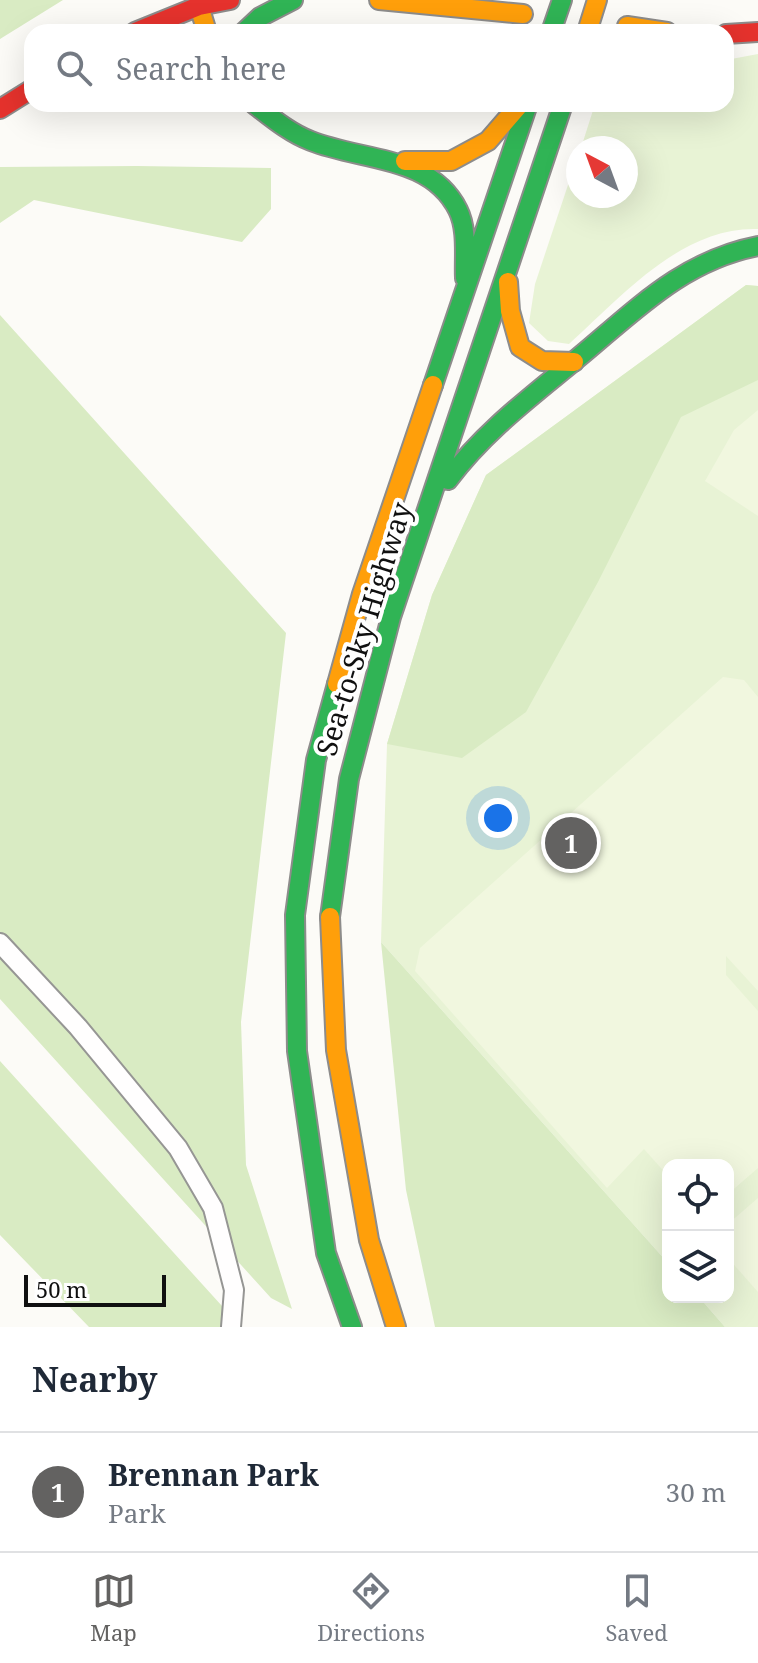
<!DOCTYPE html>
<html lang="en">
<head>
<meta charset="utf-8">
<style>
  body { margin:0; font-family:"Noto Serif",serif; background:#f6f6f7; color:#1f2937 }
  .controls { position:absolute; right:24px; bottom:24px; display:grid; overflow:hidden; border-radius:16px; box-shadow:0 8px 32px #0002 }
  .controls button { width:72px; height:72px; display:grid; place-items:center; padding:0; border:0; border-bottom:2px solid #e0e1e3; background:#fff; color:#1f2937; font:40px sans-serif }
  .compass { position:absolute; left:566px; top:136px; width:72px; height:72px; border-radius:50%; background:#fff; box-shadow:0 8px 32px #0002; rotate:319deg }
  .scale { position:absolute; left:24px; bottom:20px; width:142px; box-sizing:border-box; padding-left:8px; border:4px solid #101010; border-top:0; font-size:22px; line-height:28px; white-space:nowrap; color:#101010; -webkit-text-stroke:6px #fff; paint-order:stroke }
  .you { position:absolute; left:498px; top:818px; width:28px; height:28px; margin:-20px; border:6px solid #fff; border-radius:50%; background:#1a73e8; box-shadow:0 0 0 12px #1a73e833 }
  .badge { display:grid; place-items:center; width:52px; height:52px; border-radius:50%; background:#636261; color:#fff; font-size:26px; font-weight:700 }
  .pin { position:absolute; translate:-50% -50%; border:4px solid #fff; box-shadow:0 2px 8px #0006 }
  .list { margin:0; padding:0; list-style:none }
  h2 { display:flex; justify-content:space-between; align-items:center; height:104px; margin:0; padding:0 32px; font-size:34px }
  h2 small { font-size:26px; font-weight:400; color:#747a83 }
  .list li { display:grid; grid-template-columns:52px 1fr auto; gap:24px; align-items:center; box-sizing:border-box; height:120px; padding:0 32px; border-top:2px solid #e0e1e3 }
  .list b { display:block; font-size:30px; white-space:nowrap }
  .list p { margin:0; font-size:26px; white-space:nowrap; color:#747a83 }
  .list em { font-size:26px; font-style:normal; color:#747a83 }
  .icon { flex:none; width:44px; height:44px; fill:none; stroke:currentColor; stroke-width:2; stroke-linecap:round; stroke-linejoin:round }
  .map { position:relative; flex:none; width:758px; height:1327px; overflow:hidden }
  .search { position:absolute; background:#fff; box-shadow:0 8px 32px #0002; left:24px; right:24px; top:24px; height:88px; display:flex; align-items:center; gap:20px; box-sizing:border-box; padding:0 28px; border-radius:24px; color:#747a83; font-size:30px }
  .sheet { height:224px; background:#fff }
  nav { display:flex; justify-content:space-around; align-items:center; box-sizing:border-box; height:112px; border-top:2px solid #e0e1e3; background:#fff; font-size:22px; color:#747a83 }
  nav a { display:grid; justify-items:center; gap:4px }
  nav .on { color:#636261 }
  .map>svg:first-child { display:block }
  .green { fill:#e8f3d5 }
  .forest { fill:#d9ebc3 }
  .pitch { fill:#f1f7df }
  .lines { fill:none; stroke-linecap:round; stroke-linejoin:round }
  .street-casing { stroke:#969694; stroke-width:22 }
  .fast-casing { stroke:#8d8c8b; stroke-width:22 }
  .slow-casing { stroke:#8d8c8b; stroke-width:22 }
  .jam-casing { stroke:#8d8c8b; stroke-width:22 }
  .street { stroke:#fffefe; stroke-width:18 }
  .fast { stroke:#30b455; stroke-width:18 }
  .slow { stroke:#ff9f0a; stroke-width:18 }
  .jam { stroke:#e5322d; stroke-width:18 }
  .labels { text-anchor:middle; stroke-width:8; stroke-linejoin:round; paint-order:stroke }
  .street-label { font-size:28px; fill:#101010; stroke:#fff }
</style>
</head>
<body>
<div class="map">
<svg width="758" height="1327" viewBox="0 0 758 1327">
  <rect width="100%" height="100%" fill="#fcfbf7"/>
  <path class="green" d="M758,54v175c-76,-3 -137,68 -189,115l-21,-3 -19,-18 6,-39 43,-129v41h48v-48h-45l14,-44h131v-44z
    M746,285l12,1v1041h-33l-26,-30h29v-132h-60v98l-287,-321 6,-198 45,-149 54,-120z"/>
  <path class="forest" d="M0,0h63l-63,39z
    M137,166l134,2v41l-29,33 -208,-42 -34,23v-56z
    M746,285l12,1v94l-77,37 -83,165 -72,130 -64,46 -75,-14 45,-149 54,-120z
    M0,315l286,318 -45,389 5,143 46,144 -21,-11 -271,-299z
    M381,942l287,321v34h31l26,30h-290l-29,-137z
    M0,1061l241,266h-152l-89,-92z"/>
  <path class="pitch" d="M758,410v106l-53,-35 29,-51z
    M723,677l21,3 14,17v294l-32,-35v19l32,36v157l-30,26v-29h-60v11l-24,-27 -37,39 -192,-217 5,-23z
    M758,1198v94l-30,-34v-34z"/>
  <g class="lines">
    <defs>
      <path id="street" d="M0,943l78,84 100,121 35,60 21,82 -3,37"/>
      <path id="fast" d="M244,32l16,-15 33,-17
        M551,32l11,-32
        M254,104c18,14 36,29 57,37 50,20 120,14 147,69 10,20 6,47 7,68
        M433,385l95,-281
        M448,480c35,-47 80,-81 125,-118 59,-48 107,-101 185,-116
        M337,684l-21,76 -21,155 2,136 29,202 26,74
        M330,917l19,-138 42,-162 172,-513"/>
      <path id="slow" d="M379,0l144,14
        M199,6l8,26
        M627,26l40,6
        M587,32l10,-32
        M405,161h46l37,-20 32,-37
        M508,282l2,29 10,36 22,14 32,1
        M337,684l25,-90 71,-209
        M330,917l6,133 33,190 27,87"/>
      <path id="jam" d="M135,32l64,-26 31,-6
        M726,34l32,-2
        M0,109l32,-20"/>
    </defs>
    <use href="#street" class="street-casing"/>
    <use href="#fast" class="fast-casing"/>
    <use href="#slow" class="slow-casing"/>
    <use href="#jam" class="jam-casing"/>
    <use href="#street" class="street"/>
    <use href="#fast" class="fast"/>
    <use href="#slow" class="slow"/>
    <use href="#jam" class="jam"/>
  </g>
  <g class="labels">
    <g class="street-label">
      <text transform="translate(364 629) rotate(-73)" y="10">Sea-to-Sky Highway</text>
    </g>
  </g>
</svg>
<div class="controls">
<button><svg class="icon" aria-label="locate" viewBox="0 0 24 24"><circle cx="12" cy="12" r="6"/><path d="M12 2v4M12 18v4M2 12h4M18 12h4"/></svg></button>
<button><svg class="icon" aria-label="layers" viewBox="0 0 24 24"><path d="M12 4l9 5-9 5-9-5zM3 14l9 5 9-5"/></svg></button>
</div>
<svg class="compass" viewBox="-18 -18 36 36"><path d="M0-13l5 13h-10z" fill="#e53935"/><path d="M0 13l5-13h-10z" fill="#747a83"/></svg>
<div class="scale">50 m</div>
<div class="you"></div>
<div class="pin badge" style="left:571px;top:843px">1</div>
<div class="search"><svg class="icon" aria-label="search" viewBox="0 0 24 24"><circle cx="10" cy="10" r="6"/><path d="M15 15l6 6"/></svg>Search here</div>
</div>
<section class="sheet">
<h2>Nearby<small></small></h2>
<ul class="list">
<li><span class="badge">1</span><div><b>Brennan Park</b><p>Park</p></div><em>30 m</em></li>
</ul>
</section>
<nav>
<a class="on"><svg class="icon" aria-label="map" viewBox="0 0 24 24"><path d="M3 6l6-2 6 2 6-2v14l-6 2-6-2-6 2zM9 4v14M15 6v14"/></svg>Map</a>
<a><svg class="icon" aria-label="directions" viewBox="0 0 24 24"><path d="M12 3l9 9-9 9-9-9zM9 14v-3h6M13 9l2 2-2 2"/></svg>Directions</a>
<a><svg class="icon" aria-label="saved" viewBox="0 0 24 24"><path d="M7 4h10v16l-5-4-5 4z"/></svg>Saved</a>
</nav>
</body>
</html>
